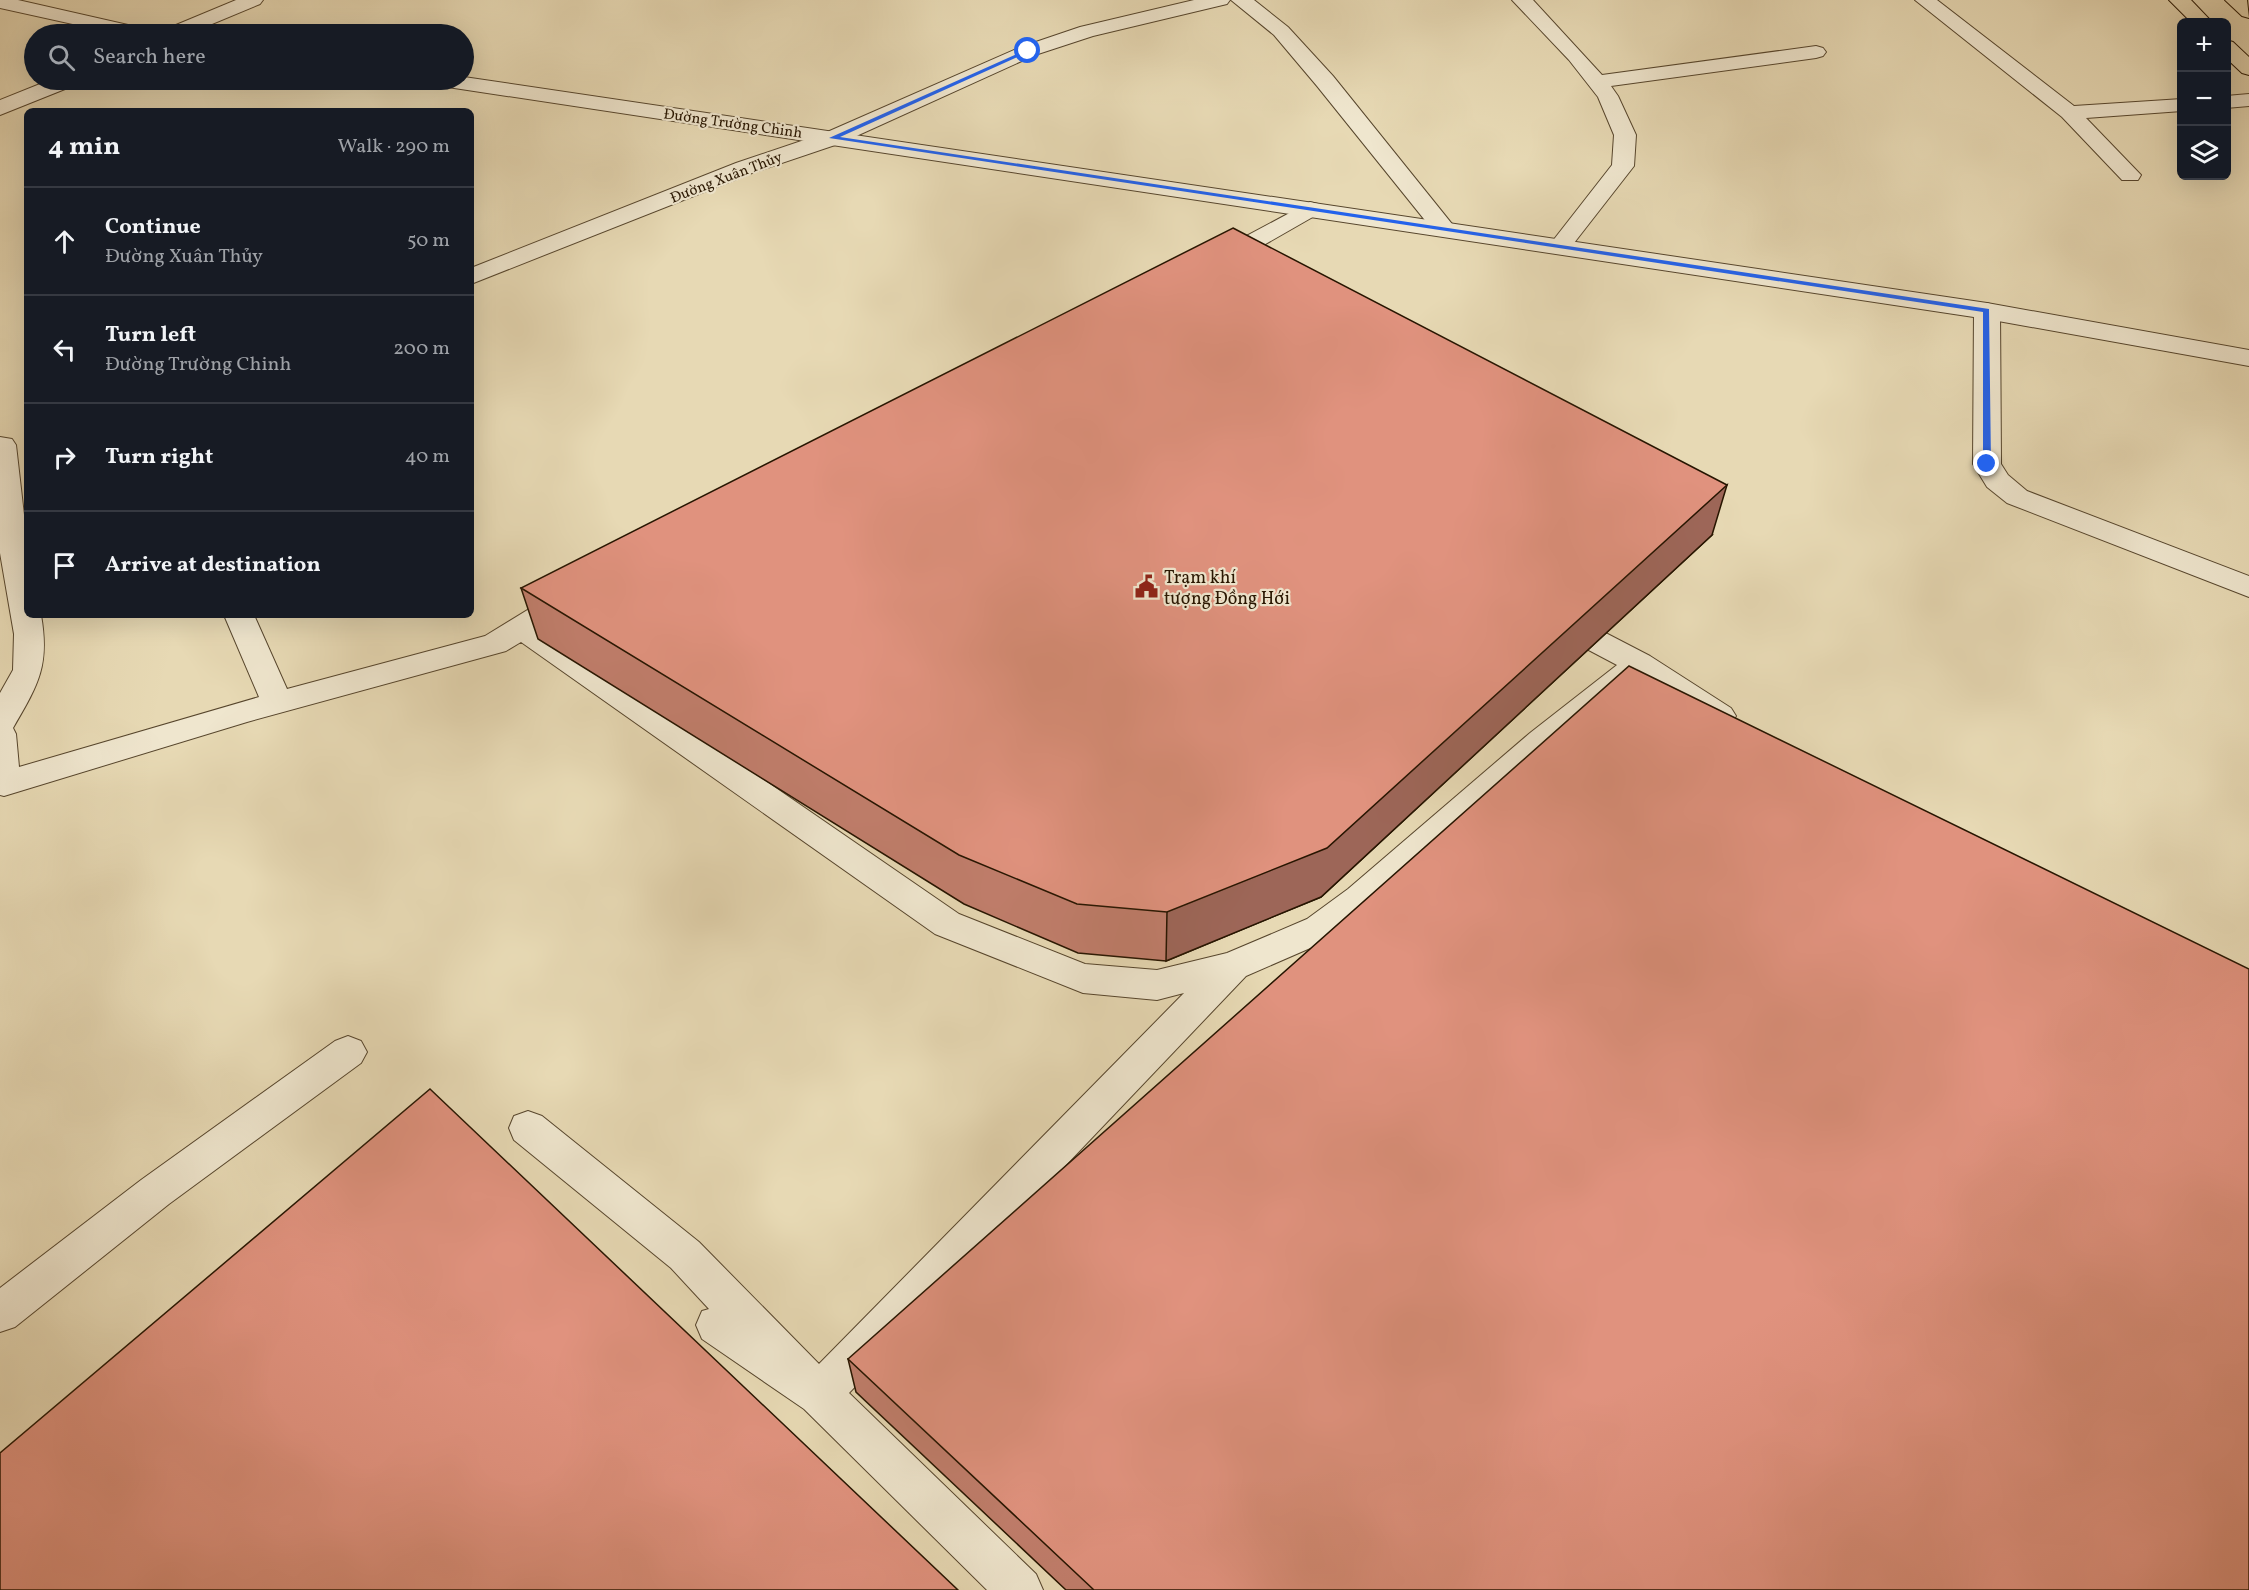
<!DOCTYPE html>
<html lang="en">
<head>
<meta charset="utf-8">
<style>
  body { margin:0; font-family:Vollkorn,serif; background:#242831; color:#f1f3f6 }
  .controls { position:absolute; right:18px; top:18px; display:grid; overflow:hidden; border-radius:9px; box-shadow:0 6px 24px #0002 }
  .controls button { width:54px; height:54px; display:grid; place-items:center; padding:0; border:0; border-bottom:2px solid #363941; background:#171b24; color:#f1f3f6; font:30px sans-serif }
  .stop { position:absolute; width:18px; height:18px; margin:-14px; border:4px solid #2563eb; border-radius:50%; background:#fff }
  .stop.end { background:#2563eb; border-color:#fff; box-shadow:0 2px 6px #0008 }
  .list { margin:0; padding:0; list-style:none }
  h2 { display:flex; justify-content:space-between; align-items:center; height:78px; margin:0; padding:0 24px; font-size:26px }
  h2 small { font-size:20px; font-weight:400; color:#9ea1a6 }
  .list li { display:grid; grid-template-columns:39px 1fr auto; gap:18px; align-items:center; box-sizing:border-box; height:108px; padding:0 24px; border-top:2px solid #363941 }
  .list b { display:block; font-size:22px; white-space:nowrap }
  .list p { margin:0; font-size:20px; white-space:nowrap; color:#9ea1a6 }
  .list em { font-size:20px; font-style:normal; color:#9ea1a6 }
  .icon { flex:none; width:33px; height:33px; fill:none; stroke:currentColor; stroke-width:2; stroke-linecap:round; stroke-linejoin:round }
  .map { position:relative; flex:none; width:2249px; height:1590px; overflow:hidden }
  .search { position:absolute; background:#171b24; box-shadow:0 6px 24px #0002; left:24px; top:24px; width:450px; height:66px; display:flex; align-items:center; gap:15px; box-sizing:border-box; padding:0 21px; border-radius:33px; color:#9ea1a6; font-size:22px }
  .panel { position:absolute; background:#171b24; box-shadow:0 6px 24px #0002; left:24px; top:108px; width:450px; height:510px; border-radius:9px }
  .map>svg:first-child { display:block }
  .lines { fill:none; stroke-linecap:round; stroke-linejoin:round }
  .service-casing { stroke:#57462d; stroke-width:2 }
  .minor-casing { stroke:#57462d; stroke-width:2 }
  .tertiary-casing { stroke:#57462d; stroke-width:2 }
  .primary-casing { stroke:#271500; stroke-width:2 }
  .service { fill:#efe6ce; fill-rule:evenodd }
  .minor { fill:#efe6ce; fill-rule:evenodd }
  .tertiary { fill:#efe6ce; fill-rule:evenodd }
  .primary { fill:#e7d9b4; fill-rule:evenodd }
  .wall { fill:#c17e6c; stroke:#271500; stroke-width:1.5 }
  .shaded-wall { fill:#9d6658; stroke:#271500; stroke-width:1.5 }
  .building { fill:#e0927e; stroke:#271500; stroke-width:1.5 }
  .route { fill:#2563eb }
  .labels { text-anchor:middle; stroke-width:4.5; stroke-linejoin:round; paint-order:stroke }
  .far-street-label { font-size:15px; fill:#271500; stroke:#efe6ce }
  .poi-label { font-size:18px; fill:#271500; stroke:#efe6ce; text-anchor:start }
</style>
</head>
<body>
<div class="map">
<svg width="2249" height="1590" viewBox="0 0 2249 1590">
  <rect width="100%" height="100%" fill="#e7d9b4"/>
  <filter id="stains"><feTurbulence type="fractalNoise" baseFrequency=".00333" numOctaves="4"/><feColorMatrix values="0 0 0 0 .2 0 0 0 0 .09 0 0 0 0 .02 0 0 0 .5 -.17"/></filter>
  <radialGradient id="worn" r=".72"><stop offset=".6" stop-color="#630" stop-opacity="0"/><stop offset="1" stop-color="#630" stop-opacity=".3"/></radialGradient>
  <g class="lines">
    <defs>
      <path id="service" d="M1512,0h21l69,75 214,-29 7,2 3,4 -3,4 -7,2 -205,28 7,10 18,39 -2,31 -67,86h-16l-3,-5 64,-82 2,-30 -16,-38 -29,-37z
        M1915,0h22l137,106 108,-7v12l-96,7 55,57 -3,5h-16l-60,-63z
        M2249,94v12l-23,2v-12z"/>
      <path id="minor" d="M236,0h27l-3,4 -72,30h-27l3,-4z
        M1194,0h36l-3,4 -134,32 -58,19 -194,88 -89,30 -281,111v-16l265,-105 89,-30 196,-86 59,-20z
        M1231,0h23l34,27 45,49 119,148 4,5 -4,5h-16l-119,-148 -43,-51z
        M50,80h28l-3,5 -75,30v-15z
        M1310,202l8,2 4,5 -4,5 -91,52 -9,2 -9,-2 -3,-5 3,-5z
        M1987,303l9,3 4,5 1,153 7,11 19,16 222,85v21l-242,-94 -20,-16 -14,-23 1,-153 4,-5z
        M0,437l12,2 4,6 11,96v74h14c9,51 -3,70 -28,113l3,6 3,33 240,-70 -35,-82h30l33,74 198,-53 75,-46 11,-3 11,3 4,7 -4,7 -39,24 416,286 126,50 72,6 70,-17 80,-34 41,-30 182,-156 87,-68 -70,-37 -4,-7 4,-7 11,-3 11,3 81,42 81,52 5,8 -5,8 -11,3 -11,-3 -69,-45 -88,70 -180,160 -41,30 -85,37 -397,417 187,181 7,16h-56l-183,-181 -102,-70 -6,-14 6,-14 7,-2 -38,-41 -157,-128 -5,-12 5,-12 14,-5 14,5 157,126 120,122 365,-371 -27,7 -74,-7 -148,-59 -414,-292 -15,9 -259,71 -243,74 -4,-1v-102l13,-23 1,-36 -14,-81z
        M348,1036l13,5 6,11 -6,11 -192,141 -154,123 -15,5v-44l141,-108 194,-139z"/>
      <path id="tertiary" d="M0,0h18l132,30 3,4h-35l-118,-26z
        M464,77l1523,226 262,47v16l-262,-47 -1546,-233 -8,-1 -3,-5h34z"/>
      <path id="primary" d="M2169,0h22l21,22h-21z
        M2225,0h22l2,18 -7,-2z
        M2226,40l7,2 16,15v18l-7,-2 -16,-15z"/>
    </defs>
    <use href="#service" class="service-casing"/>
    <use href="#minor" class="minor-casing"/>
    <use href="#tertiary" class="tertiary-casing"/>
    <use href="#primary" class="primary-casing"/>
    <use href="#service" class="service"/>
    <use href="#minor" class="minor"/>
    <use href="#tertiary" class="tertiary"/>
    <use href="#primary" class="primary"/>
  </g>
  <path class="wall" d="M1712,535l-391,362 -155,64 -88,-8 -114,-49 -426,-265 -17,-51z
    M848,1359l1401,231h-1183l-210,-198z"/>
  <path class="shaded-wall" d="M1727,485l-15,50 -391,362 -155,64 1,-49z"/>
  <path class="building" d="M1233,228l494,257 -400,363 -160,64 -90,-8 -118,-49 -438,-267z
    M1629,666l620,303v621h-1155l-246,-231z
    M430,1089l528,501h-958v-137z"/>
  <path class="route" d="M1026,50l5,1 -191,86 1149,172 2,155 -4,2 -4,-2v-152l-1154,-174z"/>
  <defs>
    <symbol id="civic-bare" viewBox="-9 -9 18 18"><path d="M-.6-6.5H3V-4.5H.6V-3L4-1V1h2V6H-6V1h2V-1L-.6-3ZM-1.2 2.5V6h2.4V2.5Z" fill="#8f2418" stroke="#efe6ce" stroke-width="2.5" paint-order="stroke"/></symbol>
  </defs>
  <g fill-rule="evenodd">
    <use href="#civic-bare" x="1130" y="570" width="33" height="33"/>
  </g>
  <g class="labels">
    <g class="far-street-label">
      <text transform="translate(733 123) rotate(8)" y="5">Đường Trường Chinh</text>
      <text transform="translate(726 177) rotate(-21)" y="5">Đường Xuân Thủy</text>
    </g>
    <g class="poi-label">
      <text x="1164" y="583">Trạm khí<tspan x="1164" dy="21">tượng Đồng Hới</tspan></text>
    </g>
  </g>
  <rect width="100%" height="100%" filter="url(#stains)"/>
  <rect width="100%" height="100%" fill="url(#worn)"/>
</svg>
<div class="controls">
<button>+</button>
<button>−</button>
<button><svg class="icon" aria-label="layers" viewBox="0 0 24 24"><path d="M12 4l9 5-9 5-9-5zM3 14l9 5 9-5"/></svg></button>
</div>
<div class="stop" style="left:1028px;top:51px"></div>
<div class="stop end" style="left:1987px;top:464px"></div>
<div class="search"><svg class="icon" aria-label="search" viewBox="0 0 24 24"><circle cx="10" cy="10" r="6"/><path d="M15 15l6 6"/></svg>Search here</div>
<section class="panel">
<h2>4 min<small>Walk · 290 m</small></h2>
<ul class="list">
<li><svg class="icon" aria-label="ahead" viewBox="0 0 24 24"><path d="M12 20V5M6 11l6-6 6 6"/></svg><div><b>Continue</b><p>Đường Xuân Thủy</p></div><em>50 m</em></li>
<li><svg class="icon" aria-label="left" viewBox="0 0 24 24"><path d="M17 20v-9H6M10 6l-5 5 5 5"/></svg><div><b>Turn left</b><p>Đường Trường Chinh</p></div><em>200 m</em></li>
<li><svg class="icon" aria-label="right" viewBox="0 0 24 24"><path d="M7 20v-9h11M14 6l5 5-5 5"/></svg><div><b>Turn right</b></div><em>40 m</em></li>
<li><svg class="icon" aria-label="arrive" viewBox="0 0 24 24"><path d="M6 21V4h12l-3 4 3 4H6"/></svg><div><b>Arrive at destination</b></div></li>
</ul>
</section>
</div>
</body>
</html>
